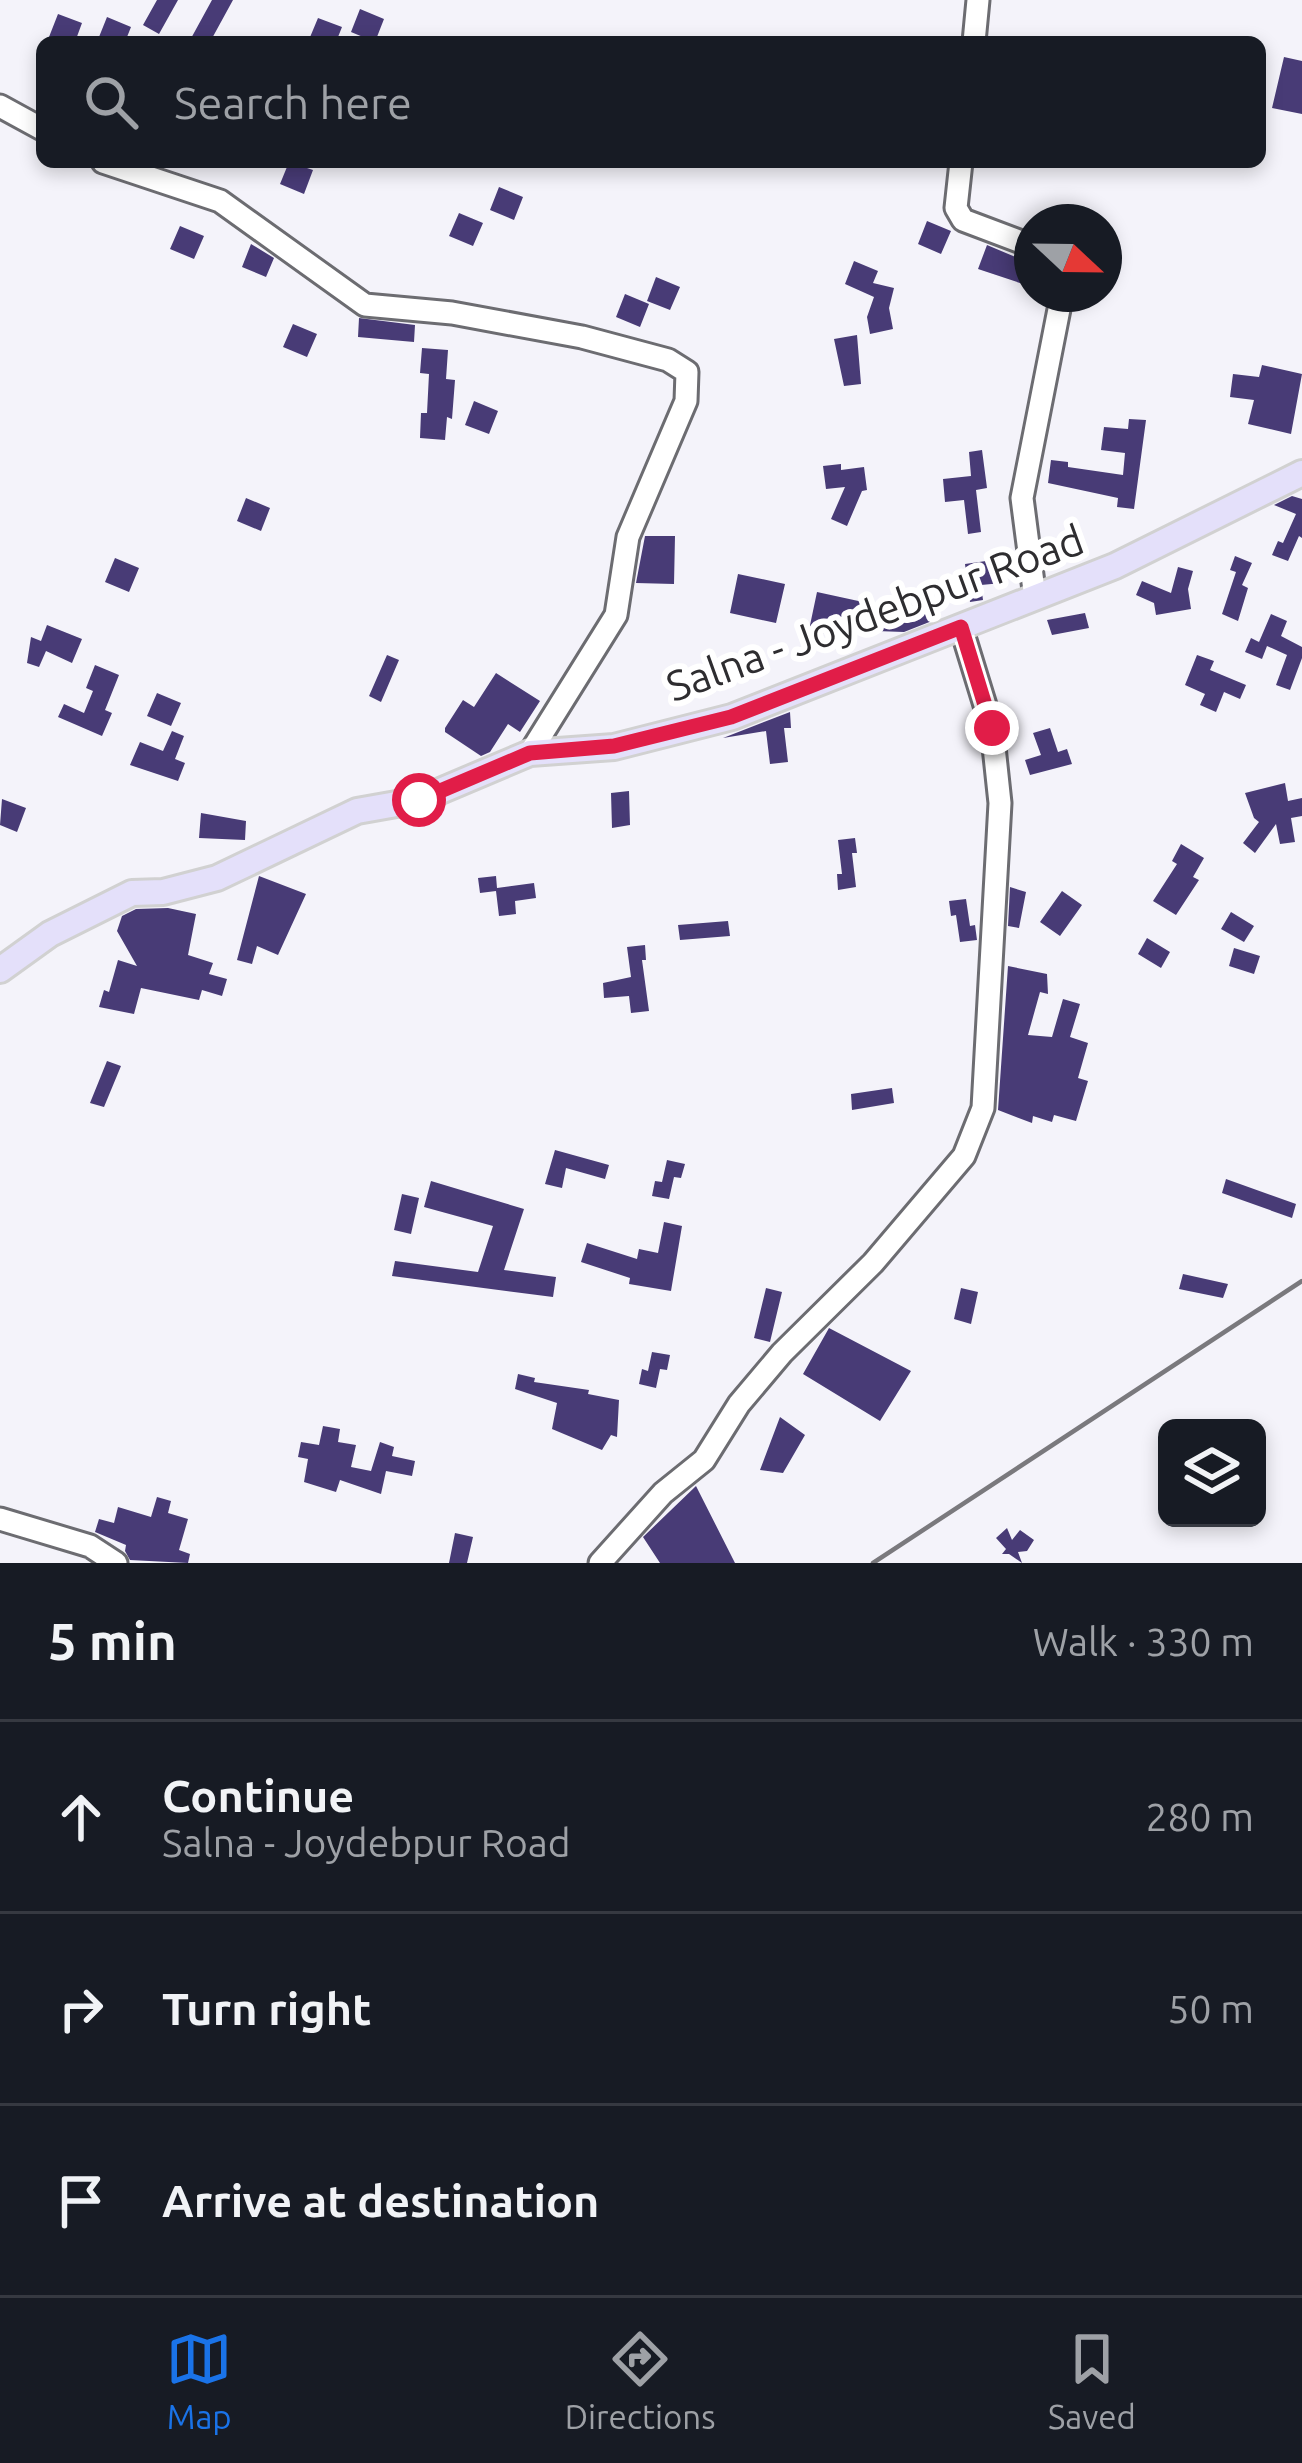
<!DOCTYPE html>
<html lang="en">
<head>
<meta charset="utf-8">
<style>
  body { margin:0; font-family:Ubuntu,sans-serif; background:#20242c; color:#f1f3f6 }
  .controls { position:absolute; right:36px; bottom:36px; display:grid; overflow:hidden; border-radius:18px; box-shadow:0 6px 18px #0003 }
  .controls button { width:108px; height:108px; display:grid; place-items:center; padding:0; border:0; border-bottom:3px solid #363941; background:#171b24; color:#f1f3f6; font:60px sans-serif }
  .compass { position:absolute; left:1014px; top:204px; width:108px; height:108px; border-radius:50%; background:#171b24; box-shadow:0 6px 18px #0003; rotate:112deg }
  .stop { position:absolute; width:36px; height:36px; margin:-27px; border:9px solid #e11d48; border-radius:50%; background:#fff }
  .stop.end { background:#e11d48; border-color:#fff; box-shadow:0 3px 12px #0008 }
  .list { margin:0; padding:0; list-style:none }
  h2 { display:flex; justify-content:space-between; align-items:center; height:156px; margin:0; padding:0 48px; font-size:51px }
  h2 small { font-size:39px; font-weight:400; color:#9ea1a6 }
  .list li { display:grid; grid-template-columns:78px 1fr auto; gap:36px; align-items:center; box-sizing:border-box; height:192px; padding:0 48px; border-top:3px solid #363941 }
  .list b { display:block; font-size:45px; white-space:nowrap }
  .list p { margin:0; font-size:39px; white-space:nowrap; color:#9ea1a6 }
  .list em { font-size:39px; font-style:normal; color:#9ea1a6 }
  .icon { flex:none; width:66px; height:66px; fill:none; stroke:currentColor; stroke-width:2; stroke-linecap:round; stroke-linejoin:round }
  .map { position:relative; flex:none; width:1302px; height:1563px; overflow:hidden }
  .search { position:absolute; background:#171b24; box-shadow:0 6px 18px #0003; left:36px; right:36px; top:36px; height:132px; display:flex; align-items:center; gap:30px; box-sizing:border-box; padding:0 42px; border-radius:18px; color:#9ea1a6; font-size:45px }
  .sheet { height:732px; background:#171b24 }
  nav { display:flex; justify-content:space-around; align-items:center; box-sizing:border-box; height:168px; border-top:3px solid #363941; background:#171b24; font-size:33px; color:#9ea1a6 }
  nav a { display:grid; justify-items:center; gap:6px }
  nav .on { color:#1a73e8 }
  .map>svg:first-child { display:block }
  .building { fill:#483b76 }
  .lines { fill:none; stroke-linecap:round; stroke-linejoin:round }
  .minor-casing { stroke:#6c6c71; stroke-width:27 }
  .major-casing { stroke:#d1d1d1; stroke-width:30 }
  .minor { stroke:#fff; stroke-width:21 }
  .major { stroke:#e4e0fa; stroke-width:24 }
  .rail { stroke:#7a797d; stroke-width:4.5 }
  .route { stroke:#e11d48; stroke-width:15 }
  .labels { text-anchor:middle; stroke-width:12; stroke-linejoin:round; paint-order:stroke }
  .street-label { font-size:42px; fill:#2e2d30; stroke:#fff }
</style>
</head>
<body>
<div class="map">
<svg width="1302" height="1563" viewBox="0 0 1302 1563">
  <rect width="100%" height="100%" fill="#f4f3fa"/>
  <path class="building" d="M157,0h21l-19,34 -16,-9z
    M212,0h21l-23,42h-21z
    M360,9l24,10 -9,23 -24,-10z
    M58,14l24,9 -7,19 -26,-5z
    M107,17l24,10 -6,15h-28z
    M318,18l24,9 -6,15h-28z
    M1284,57l18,4v53l-30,-6z
    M289,162l24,8 -9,24 -24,-10z
    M499,187l24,10 -9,23 -24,-10z
    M459,213l24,10 -10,23 -24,-10z
    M927,221l24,10 -10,23 -23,-10z
    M180,226l24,10 -10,23 -24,-10z
    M251,244l23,14 -8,19 -24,-10z
    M987,245l45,19v23l-54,-18z
    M854,261l24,10 -5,12 21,5 -5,20 4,21 -23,5 -3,-17 7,-20 -29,-13z
    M656,277l24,10 -10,23 -23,-9z
    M625,294l24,10 -9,23 -24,-10z
    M359,318l56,7 -1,17 -56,-5z
    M293,324l24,10 -10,23 -24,-10z
    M857,335l4,49 -17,2 -10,-47z
    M422,348l26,2 -2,29 9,1 -3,39 -5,-2 -2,23 -25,-2 1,-25h6l2,-39 -9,-1z
    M1262,365l40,9 -11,60 -43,-10 6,-24 -24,-3 3,-23 26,3z
    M474,401l24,10 -9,23 -24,-9z
    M1129,419l17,1 -12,89 -17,-2 1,-9 -70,-15 3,-23 17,2v5l55,8 2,-22 -24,-3 3,-23 24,2z
    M982,450l5,38 -11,2 5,42 -13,2 -4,-34 -19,2 -2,-23 28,-3 -2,-24z
    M841,464v6l23,-3 3,23 -5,1 -15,35 -16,-7 14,-32 -19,2 -3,-23z
    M1292,496l10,3v39l-3,-2 -11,25 -16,-6 6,-14 5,2 13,-29 -22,-9z
    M246,498l24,10 -9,23 -24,-10z
    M645,536h30l-1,48 -38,-1z
    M1235,556l17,7 -10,22 6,3 -10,33 -16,-7 14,-42 -6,-2z
    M115,558l24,10 -10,24 -24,-10z
    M1000,559l2,24 -21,2 2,15 -13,2 -5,-38z
    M1178,567l15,4 -5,18 3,20 -35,6 -2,-12 -18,-8 6,-14 29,12z
    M738,574l47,10 -9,39 -46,-10z
    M817,592l46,10 -8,38 -46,-10z
    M929,600l3,21 -28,11 -28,-1 -2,-23 39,-1 -1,-5z
    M1085,613l4,15 -37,7 -5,-15z
    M1271,614l16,7 -6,15 21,11v11l-12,32 -14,-5 11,-30 -20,-9 -5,13 -17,-7 6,-14 8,4z
    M47,625l35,14 -10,24 -26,-12 -7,16 -12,-4 4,-26 10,4z
    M387,655l12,5 -18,42 -12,-6z
    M1197,655l17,6 -4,9 36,15 -6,14 -16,-7 -8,20 -16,-7 5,-11 -20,-9z
    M95,665l24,10 -14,35 7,3 -10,23 -44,-19 6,-13 20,9 9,-22 -7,-3z
    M496,673l44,28 -20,31 -12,-8 -18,28 -9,4 -36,-24v-4l18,-28 11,7z
    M157,693l24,10 -10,23 -24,-10z
    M790,712l1,16h-7l4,34 -18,2 -4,-33 -43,7z
    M1050,728l8,24 9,-3 5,15 -42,11 -5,-15 16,-5 -8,-22z
    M172,731l12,5 -9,23 10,4 -7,18 -48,-16 10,-23 23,9z
    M1285,783l3,18 14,-3v18l-11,2 4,24 -15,2 -4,-20 -21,29 -12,-10 16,-21 -5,-4 -9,-25z
    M629,791l1,34 -18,3 -1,-35z
    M2,799l24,9 -9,24 -17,-7z
    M201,813l45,8 -1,19 -46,-2z
    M855,838l2,15h-5l4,34 -18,3 -1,-16h5l-4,-34z
    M1181,844l23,14 -11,19 6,3 -23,35 -23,-14 24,-37 -5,-3z
    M259,876l47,18 -28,61 -21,-9 -5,18 -15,-4z
    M496,876l1,12 37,-5 2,15 -21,3 1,13 -17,2 -3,-25 -16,2 -2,-15z
    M1010,887l16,5 -7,36 -11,-2z
    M1062,891l20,14 -22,31 -20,-14z
    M966,899l4,27 5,-1 2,15 -17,2 -4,-27 -5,1 -2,-15z
    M168,908l28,6 -8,41 25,8 -4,11 18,5 -5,17 -20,-6 -3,10 -58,-12 -7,26 -35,-7 5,-17 5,2 9,-32 19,6 -20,-35 5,-15 14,-7z
    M1231,912l23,14 -10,16 -23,-13z
    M728,921l2,15 -50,4 -2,-15z
    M1147,938l23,14 -9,16 -23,-14z
    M645,945l1,15h-4l7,51 -18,2 -2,-17 -25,2 -1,-15 28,-6 -4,-30z
    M1234,948l26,8 -6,18 -25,-8z
    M1008,966l39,8 1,20 -8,-2 -12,43 24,2 11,-38 17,5 -10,33 18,6 -10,35 10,3 -12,40 -22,-6 -2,7 -19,-6 -1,7 -34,-13z
    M107,1061l14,5 -17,41 -14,-4z
    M892,1088l2,15 -42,7 -1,-16z
    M555,1150l54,15 -4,14 -39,-11 -4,20 -17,-4z
    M667,1160l18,4 -4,14 -7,-1 -5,22 -17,-3 3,-15 7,1z
    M1226,1179l70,25 -4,14 -70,-25z
    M431,1181l93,28 -20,61 52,7 -3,20 -161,-21 3,-15 83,11 15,-46 -69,-19z
    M402,1194l17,4 -8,36 -17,-4z
    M664,1222l18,4 -11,65 -42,-7 1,-6 -49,-16 6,-19 50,16 2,-10 19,4z
    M1183,1274l45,10 -5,14 -44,-9z
    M766,1288l16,4 -12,50 -16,-4z
    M961,1288l17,4 -7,32 -17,-5z
    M829,1328l82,43 -31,50 -77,-47z
    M652,1352l18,3 -3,15 -7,-1 -4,19 -17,-4 3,-15 6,2z
    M518,1374l17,4 -1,4 55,8 -1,4 31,6 -2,37 -6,-2 -9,15 -50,-21 5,-26 -42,-14z
    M780,1417l25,18 -22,38 -23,-3z
    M323,1426l17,3 -2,13 18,3 -5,22 20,4 9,-29 14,5 -2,9 23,5 -3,15 -26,-5 -5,23 -41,-14 -4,12 -32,-10 4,-23 -10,-2 3,-15 18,3z
    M696,1486l39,77h-75l-17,-26z
    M157,1497l14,4 -3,12 20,6 -9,31 11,4 -2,9 -58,-3 -5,-9 1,-6 -31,-13 4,-13 15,4 4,-16 33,10z
    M1007,1528l5,12 8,-10 14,10 -7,11 -9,1 4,11 -13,-9h-7l4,-5 -10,-11z
    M455,1533l18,4 -6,26h-18z"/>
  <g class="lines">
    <defs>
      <path id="minor" d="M974,42l4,-42
        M0,106l42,23
        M103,162l117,39 145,104 87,8 130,24 86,23 19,12 -1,29 -58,136 -12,78 -86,138
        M961,162l-5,46 7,12 69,26
        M1035,598l-13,-100 40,-204
        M0,1519l90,27 26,17
        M600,1563l63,-70 41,-33 35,-56 43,-51 91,-90 91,-107 19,-48 17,-305 -8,-75 -31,-101"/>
      <path id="major" d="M0,970l50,-36 82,-41 31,-1 54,-14 140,-67 62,-11 111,-47 84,-6 118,-30 383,-151 187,-93"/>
    </defs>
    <use href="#minor" class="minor-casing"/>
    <use href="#major" class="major-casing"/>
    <use href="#minor" class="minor"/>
    <use href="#major" class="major"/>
    <path class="rail" d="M873,1563l429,-282"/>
  </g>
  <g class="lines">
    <path class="route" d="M419,800l111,-47 84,-7 117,-29 230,-90 31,101"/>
  </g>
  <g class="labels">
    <g class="street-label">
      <text transform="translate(875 613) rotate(-20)" y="15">Salna - Joydebpur Road</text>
    </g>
  </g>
</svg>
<div class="controls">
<button><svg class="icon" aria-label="layers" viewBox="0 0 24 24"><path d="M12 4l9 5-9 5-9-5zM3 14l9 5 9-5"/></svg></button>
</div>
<svg class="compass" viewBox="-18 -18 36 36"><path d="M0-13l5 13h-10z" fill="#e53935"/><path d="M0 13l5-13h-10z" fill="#9ea1a6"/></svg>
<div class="stop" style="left:419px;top:800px"></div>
<div class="stop end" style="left:992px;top:728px"></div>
<div class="search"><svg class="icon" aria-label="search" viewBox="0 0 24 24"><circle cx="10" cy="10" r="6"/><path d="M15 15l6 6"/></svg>Search here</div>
</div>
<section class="sheet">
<h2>5 min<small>Walk · 330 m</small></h2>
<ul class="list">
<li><svg class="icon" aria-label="ahead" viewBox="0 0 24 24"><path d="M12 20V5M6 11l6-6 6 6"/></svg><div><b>Continue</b><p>Salna - Joydebpur Road</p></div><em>280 m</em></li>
<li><svg class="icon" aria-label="right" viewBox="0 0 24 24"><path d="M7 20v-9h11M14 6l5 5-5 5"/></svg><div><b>Turn right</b></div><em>50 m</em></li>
<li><svg class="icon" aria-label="arrive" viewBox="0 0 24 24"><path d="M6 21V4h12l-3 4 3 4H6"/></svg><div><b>Arrive at destination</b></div></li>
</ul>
</section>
<nav>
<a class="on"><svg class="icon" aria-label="map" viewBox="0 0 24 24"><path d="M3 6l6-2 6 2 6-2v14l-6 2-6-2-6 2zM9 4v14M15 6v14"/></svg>Map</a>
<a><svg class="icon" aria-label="directions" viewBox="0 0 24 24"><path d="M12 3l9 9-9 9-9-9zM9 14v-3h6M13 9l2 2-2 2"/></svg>Directions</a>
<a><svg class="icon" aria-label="saved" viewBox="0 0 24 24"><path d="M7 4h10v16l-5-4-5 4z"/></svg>Saved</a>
</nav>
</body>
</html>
